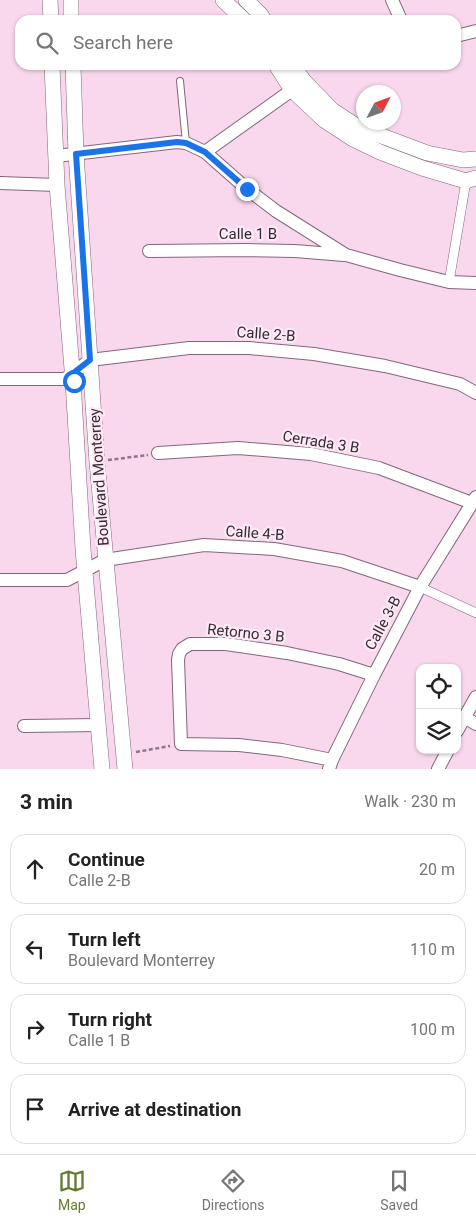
<!DOCTYPE html>
<html lang="en">
<head>
<meta charset="utf-8">
<style>
  body { margin:0; font-family:Roboto,sans-serif; background:#f6f6f6; color:#222 }
  .controls { position:absolute; right:15px; bottom:15px; display:grid; overflow:hidden; border-radius:10px; box-shadow:0 1px 4px #0004 }
  .controls button { width:45px; height:45px; display:grid; place-items:center; padding:0; border:0; border-bottom:1px solid #e0e0e0; background:#fff; color:#222; font:25px sans-serif }
  .compass { position:absolute; left:356px; top:85px; width:45px; height:45px; border-radius:50%; background:#fff; box-shadow:0 1px 4px #0004; rotate:49deg }
  .stop { position:absolute; width:15px; height:15px; margin:-11px; border:4px solid #1a73e8; border-radius:50%; background:#fff }
  .stop.end { background:#1a73e8; border-color:#fff; box-shadow:0 1px 5px #0008 }
  .list { margin:0; padding:0; list-style:none }
  h2 { display:flex; justify-content:space-between; align-items:center; height:65px; margin:0; padding:0 20px; font-size:21px }
  h2 small { font-size:16px; font-weight:400; color:#767676 }
  .list li { display:grid; grid-template-columns:32px 1fr auto; gap:15px; align-items:center; box-sizing:border-box; height:70px; margin:0 10px 10px; padding:0 10px; border:1px solid #e0e0e0; border-radius:15px }
  .list b { display:block; font-size:19px; white-space:nowrap }
  .list p { margin:0; font-size:16px; white-space:nowrap; color:#767676 }
  .list em { font-size:16px; font-style:normal; color:#767676 }
  .icon { flex:none; width:28px; height:28px; fill:none; stroke:currentColor; stroke-width:2; stroke-linecap:round; stroke-linejoin:round }
  .map { position:relative; flex:none; width:476px; height:769px; overflow:hidden }
  .search { position:absolute; background:#fff; box-shadow:0 1px 4px #0004; left:15px; right:15px; top:15px; height:55px; display:flex; align-items:center; gap:12px; box-sizing:border-box; padding:0 18px; border-radius:15px; color:#767676; font-size:19px }
  .sheet { height:385px; background:#fff }
  nav { display:flex; justify-content:space-around; align-items:center; box-sizing:border-box; height:70px; border-top:1px solid #e0e0e0; background:#fff; font-size:14px; color:#767676 }
  nav a { display:grid; justify-items:center; gap:2px }
  nav .on { color:#627c2f }
  .map>svg:first-child { display:block }
  .lines { fill:none; stroke-linecap:round; stroke-linejoin:round }
  .service-casing { stroke:#84667a; stroke-width:8 }
  .pedestrian-casing { stroke:#84667a; stroke-width:10 }
  .minor-casing { stroke:#84667a; stroke-width:14 }
  .tertiary-casing { stroke:#84667a; stroke-width:16 }
  .path { stroke:#8f7987; stroke-width:2.5; stroke-dasharray:4 2.5; stroke-linecap:butt }
  .service { stroke:#fff; stroke-width:6 }
  .pedestrian { stroke:#fff; stroke-width:9 }
  .minor { stroke:#fff; stroke-width:12 }
  .tertiary { stroke:#fff; stroke-width:15 }
  .route { stroke:#1a73e8; stroke-width:6 }
  .labels { text-anchor:middle; stroke-width:4.5; stroke-linejoin:round; paint-order:stroke }
  .street-label { font-size:15px; fill:#372b33; stroke:#fee9f6 }
</style>
</head>
<body>
<div class="map">
<svg width="476" height="769" viewBox="0 0 476 769">
  <rect width="100%" height="100%" fill="#f9d7ed"/>
  <g class="lines">
    <defs>
      <path id="service" d="M180,81l6,62"/>
      <path id="pedestrian" d="M449,282l17,-101
        M420,587l56,26"/>
      <path id="minor" d="M392,0l9,20
        M456,36l20,-5
        M205,152l87,-62
        M56,156l121,-14 9,1 19,9 42,37 29,22 70,44 54,15 49,12 27,1
        M0,183l57,2
        M149,251l97,-1 49,1 49,4
        M0,379h65l25,-19 99,-12h60l65,6 71,12 75,18 16,9
        M158,453l80,-5 73,6 68,14 93,35
        M0,580h67l38,-20 99,-15 70,4 68,12 78,26
        M464,717l12,7
        M24,726l75,-1
        M457,731l19,-34
        M332,760l-50,-10 -43,-5 -58,-1 -3,-84 1,-6 3,-5 8,-5h36l61,9 52,11 35,11
        M329,769l3,-9 42,-85 46,-88 56,-90
        M438,769l10,-19"/>
      <path id="tertiary" d="M50,0l1,20
        M71,0v20
        M223,0l21,20
        M246,0l15,15 3,5
        M52,65l5,120 16,196 10,168 19,220
        M73,65l3,89 21,308 28,307
        M276,65l16,25 32,30 29,19 27,13 42,16 44,13 10,-3
        M292,65l12,16 28,29 26,17 69,26 36,7 13,-1"/>
    </defs>
    <use href="#service" class="service-casing"/>
    <use href="#pedestrian" class="pedestrian-casing"/>
    <use href="#minor" class="minor-casing"/>
    <use href="#tertiary" class="tertiary-casing"/>
    <path class="path" d="M108,460l40,-5
      M136,752l34,-6"/>
    <use href="#service" class="service"/>
    <use href="#pedestrian" class="pedestrian"/>
    <use href="#minor" class="minor"/>
    <use href="#tertiary" class="tertiary"/>
  </g>
  <g class="lines">
    <path class="route" d="M74,381l-2,-7 18,-14 -14,-206 101,-12 9,1 19,9 42,37"/>
  </g>
  <g class="labels">
    <g class="street-label">
      <text x="248" y="239">Calle 1 B</text>
      <text transform="translate(266 334) rotate(4)" y="5">Calle 2-B</text>
      <text transform="translate(321 442) rotate(9)" y="5">Cerrada 3 B</text>
      <text transform="translate(99 477) rotate(-94)" y="5">Boulevard Monterrey</text>
      <text transform="translate(255 533) rotate(4)" y="5">Calle 4-B</text>
      <text transform="translate(383 623) rotate(-62)" y="5">Calle 3-B</text>
      <text transform="translate(246 633) rotate(6)" y="5">Retorno 3 B</text>
    </g>
  </g>
</svg>
<div class="controls">
<button><svg class="icon" aria-label="locate" viewBox="0 0 24 24"><circle cx="12" cy="12" r="6"/><path d="M12 2v4M12 18v4M2 12h4M18 12h4"/></svg></button>
<button><svg class="icon" aria-label="layers" viewBox="0 0 24 24"><path d="M12 4l9 5-9 5-9-5zM3 14l9 5 9-5"/></svg></button>
</div>
<svg class="compass" viewBox="-18 -18 36 36"><path d="M0-13l5 13h-10z" fill="#e53935"/><path d="M0 13l5-13h-10z" fill="#767676"/></svg>
<div class="stop" style="left:74px;top:381px"></div>
<div class="stop end" style="left:247px;top:189px"></div>
<div class="search"><svg class="icon" aria-label="search" viewBox="0 0 24 24"><circle cx="10" cy="10" r="6"/><path d="M15 15l6 6"/></svg>Search here</div>
</div>
<section class="sheet">
<h2>3 min<small>Walk · 230 m</small></h2>
<ul class="list">
<li><svg class="icon" aria-label="ahead" viewBox="0 0 24 24"><path d="M12 20V5M6 11l6-6 6 6"/></svg><div><b>Continue</b><p>Calle 2-B</p></div><em>20 m</em></li>
<li><svg class="icon" aria-label="left" viewBox="0 0 24 24"><path d="M17 20v-9H6M10 6l-5 5 5 5"/></svg><div><b>Turn left</b><p>Boulevard Monterrey</p></div><em>110 m</em></li>
<li><svg class="icon" aria-label="right" viewBox="0 0 24 24"><path d="M7 20v-9h11M14 6l5 5-5 5"/></svg><div><b>Turn right</b><p>Calle 1 B</p></div><em>100 m</em></li>
<li><svg class="icon" aria-label="arrive" viewBox="0 0 24 24"><path d="M6 21V4h12l-3 4 3 4H6"/></svg><div><b>Arrive at destination</b></div></li>
</ul>
</section>
<nav>
<a class="on"><svg class="icon" aria-label="map" viewBox="0 0 24 24"><path d="M3 6l6-2 6 2 6-2v14l-6 2-6-2-6 2zM9 4v14M15 6v14"/></svg>Map</a>
<a><svg class="icon" aria-label="directions" viewBox="0 0 24 24"><path d="M12 3l9 9-9 9-9-9zM9 14v-3h6M13 9l2 2-2 2"/></svg>Directions</a>
<a><svg class="icon" aria-label="saved" viewBox="0 0 24 24"><path d="M7 4h10v16l-5-4-5 4z"/></svg>Saved</a>
</nav>
</body>
</html>
